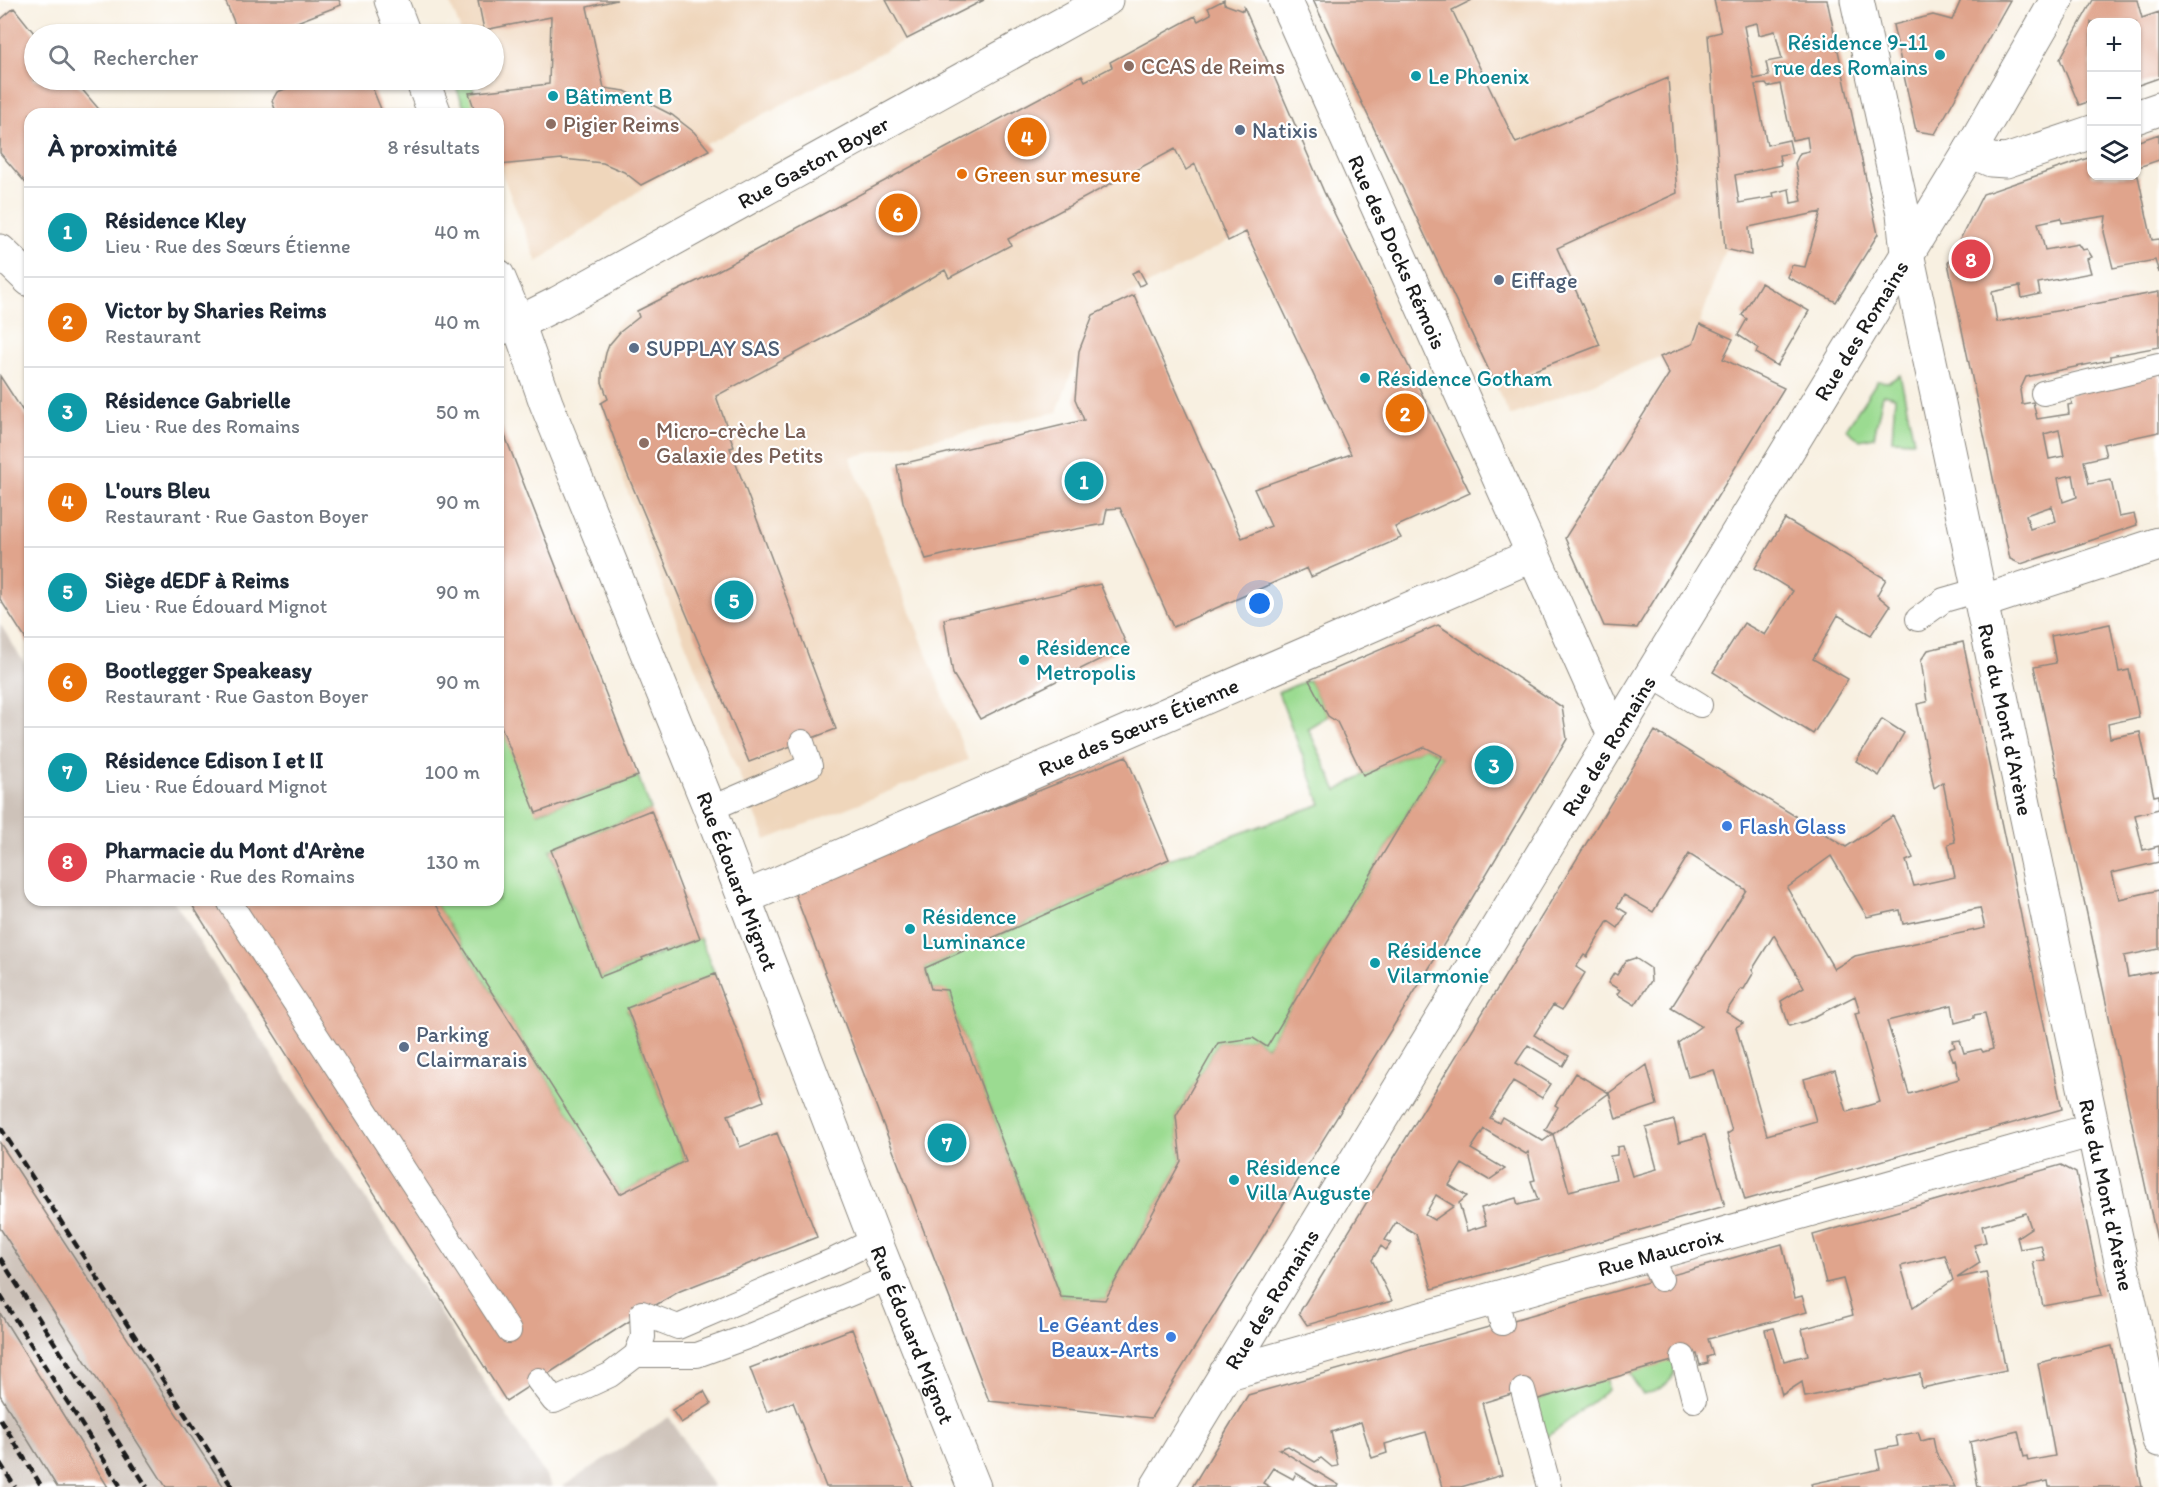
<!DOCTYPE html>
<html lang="fr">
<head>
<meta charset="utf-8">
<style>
  body { margin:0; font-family:Itim,sans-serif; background:#f2f2f3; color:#1f2937 }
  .controls { position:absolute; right:18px; top:18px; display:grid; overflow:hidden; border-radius:12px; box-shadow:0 2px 4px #0004 }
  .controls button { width:54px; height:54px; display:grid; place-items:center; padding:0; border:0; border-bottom:2px solid #e0e1e3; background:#fff; color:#1f2937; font:30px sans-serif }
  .you { position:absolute; left:1260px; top:604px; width:21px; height:21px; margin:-15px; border:4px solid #fff; border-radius:50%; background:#1a73e8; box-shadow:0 0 0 9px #1a73e833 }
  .badge { display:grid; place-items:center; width:39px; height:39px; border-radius:50%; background:#111827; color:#fff; font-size:20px; font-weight:700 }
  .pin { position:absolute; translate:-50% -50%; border:3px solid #fff; box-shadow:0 2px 6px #0006 }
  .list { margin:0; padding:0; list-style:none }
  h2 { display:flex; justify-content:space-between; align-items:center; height:78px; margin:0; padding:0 24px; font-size:26px }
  h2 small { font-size:20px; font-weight:400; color:#747a83 }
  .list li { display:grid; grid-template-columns:39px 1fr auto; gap:18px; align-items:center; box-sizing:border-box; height:90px; padding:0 24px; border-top:2px solid #e0e1e3 }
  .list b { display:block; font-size:22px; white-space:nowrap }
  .list p { margin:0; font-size:20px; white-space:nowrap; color:#747a83 }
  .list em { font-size:20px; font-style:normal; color:#747a83 }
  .icon { flex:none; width:33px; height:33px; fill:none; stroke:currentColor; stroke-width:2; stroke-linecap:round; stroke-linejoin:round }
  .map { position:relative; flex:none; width:2159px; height:1487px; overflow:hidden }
  .search { position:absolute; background:#fff; box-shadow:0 2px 4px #0004; left:24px; top:24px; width:480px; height:66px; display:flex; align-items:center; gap:15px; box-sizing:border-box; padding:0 21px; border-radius:33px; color:#747a83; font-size:22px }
  .panel { position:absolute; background:#fff; box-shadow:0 2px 4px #0004; left:24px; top:108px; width:480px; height:798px; border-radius:18px }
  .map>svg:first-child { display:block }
  .built { fill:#efd6bb }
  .industrial { fill:#cdc2b9 }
  .green { fill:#9bdb91; stroke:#5c7c56; stroke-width:1.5 }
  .building { fill:#e0a48c; fill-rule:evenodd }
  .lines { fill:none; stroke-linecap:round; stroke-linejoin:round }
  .service-casing { stroke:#8a867e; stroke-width:26 }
  .minor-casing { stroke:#8a867e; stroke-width:35 }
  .tertiary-casing { stroke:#8a867e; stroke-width:35 }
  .service { stroke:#fff; stroke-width:24 }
  .minor { stroke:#fff; stroke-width:33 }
  .tertiary { stroke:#fff; stroke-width:33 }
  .rail { stroke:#1c1c1c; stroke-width:4.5; stroke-dasharray:9 4.5; stroke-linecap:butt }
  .culture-dot { fill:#0f9aa8; stroke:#fff; stroke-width:2 }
  .education-dot { fill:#8d6e63; stroke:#fff; stroke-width:2 }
  .service-dot { fill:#5c6f8a; stroke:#fff; stroke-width:2 }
  .food-dot { fill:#e8710a; stroke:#fff; stroke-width:2 }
  .shop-dot { fill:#3f7fe0; stroke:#fff; stroke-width:2 }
  .labels { text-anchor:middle; stroke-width:4.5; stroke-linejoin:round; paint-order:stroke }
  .culture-label { font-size:22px; fill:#0d838f; stroke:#fff; text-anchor:start }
  .education-label { font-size:22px; fill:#785e54; stroke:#fff; text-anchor:start }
  .service-label { font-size:22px; fill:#4e5e75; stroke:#fff; text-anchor:start }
  .street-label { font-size:22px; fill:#1c1c1c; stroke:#fff }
  .food-label { font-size:22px; fill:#c56008; stroke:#fff; text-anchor:start }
  .shop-label { font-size:22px; fill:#366cbe; stroke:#fff; text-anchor:start }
</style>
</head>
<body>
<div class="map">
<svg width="2159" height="1487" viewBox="0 0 2159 1487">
  <rect width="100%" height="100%" fill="#fff"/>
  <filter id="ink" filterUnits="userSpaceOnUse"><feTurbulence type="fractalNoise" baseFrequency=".0167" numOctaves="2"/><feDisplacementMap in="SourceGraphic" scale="12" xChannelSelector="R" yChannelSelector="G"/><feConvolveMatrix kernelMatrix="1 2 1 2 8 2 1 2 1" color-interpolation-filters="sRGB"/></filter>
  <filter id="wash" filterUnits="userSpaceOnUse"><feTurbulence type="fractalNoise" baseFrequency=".008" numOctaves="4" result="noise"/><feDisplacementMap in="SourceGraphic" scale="24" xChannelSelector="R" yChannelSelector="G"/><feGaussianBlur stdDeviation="1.35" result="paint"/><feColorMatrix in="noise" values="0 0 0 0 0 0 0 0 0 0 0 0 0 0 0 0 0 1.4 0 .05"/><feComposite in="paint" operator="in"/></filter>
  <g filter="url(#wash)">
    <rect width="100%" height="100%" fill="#f8f0e1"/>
    <path class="built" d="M449,0h532l-278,146 -166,116 -39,-98v-50l-15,-22 -5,-12h16v-46h-32z
      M1223,0l21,7 80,185 -96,49 -135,74 -36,97 -207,45 118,303 -202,80 -88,-214 -57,-152 -24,-85 -1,-21 3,-15 9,-17 10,-12 18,-13z
      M1313,0h514l2,7 -121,29 17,213 -32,95 -183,72z"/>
    <path class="industrial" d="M0,624l30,48v228h143l63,100 317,487h-553z
      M669,1417l45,70h-152z"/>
    <path class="green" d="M453,80h17l13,34h-16z
      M1900,375l14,66 -22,-1 3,-43 -12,-3 -9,43 -14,3 -14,-11 31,-48 12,1z
      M1309,680l19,36 -20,12 29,63 26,-16 62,-28 17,9 -175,291 -14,-9 -35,5 -42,73 5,45 -76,139 -44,-3 -106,-281 -8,-25 -16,-2 -6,-21 244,-109 152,-55 -43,-112z
      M498,719l39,94 101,-37 13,34 -101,40 50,127 100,-39 15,36 -88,35 58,152 -65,33 -187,-294h65z
      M1676,1359c0,24 -13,30 -33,36l-14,-22z
      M1607,1379l1,11 -62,48 -11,-38z"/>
    <g id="blocks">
      <path class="building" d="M225,0h114l2,5 -75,29h-27z
        M478,0h139l-30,7 17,81 21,3 47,24 22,17 15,18 -68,35 -17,-13 -21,-9 -41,-4 -63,6 -1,-51h-22l-7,-21 80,-9 2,-67 -67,13z
        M886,0h98l-77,39z
        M1224,0v4l19,7 1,-4 80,185 146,301 -75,34 6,11 -90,39 -4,-9 -134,59 -53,-119 -13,1 -3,15 -137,25 -41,10 -23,-57 -6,-37 187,-45 -9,-21 4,-48 14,-36 41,-20 108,243 29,-12 -17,-37 97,-35 -105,-222 -18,9 -33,-77 -9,6 -11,-21 -167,90 3,6 -62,33 -4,-8 -74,43 -155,83 18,51 -4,1 106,281 -87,33 -123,-291 -25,-68 7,-4 -6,-17v-10l4,-19 3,-8 11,-13 19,-15 -2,-6 78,-39 367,-197 3,6 27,-14 -2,-5 85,-46 3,5 13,-7 -3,-6z
        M1313,0h159l-20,10 64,133 152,-65 9,115 -120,55 43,97 -104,40z
        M1714,0h113l51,234 -42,68 -49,-25 5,-12 13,2 16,-55 -72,15 2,28 -26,-6 -17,-214 13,-3zM1757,23l2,12 16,-4 7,28 -16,3 3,14 -15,3 -10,-53zM1766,84l2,3 12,-3 12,56 15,-3 2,14 -9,2 -5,10 7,38 -11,2 -2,-14 -16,4 1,4 -35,6 -4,-28 46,-10 -2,-10 13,-2 -3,-13 -22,5 -12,-60z
        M1961,0h49l-75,134 -19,-3 -23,-106 40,-10 19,5z
        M2093,0h44l5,18 17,-6v66l-23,8v-64h-45v79l-12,4 -19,-46z
        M14,8l20,25v47h40l29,34h-73v74l-30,-35v-133z
        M309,80h60l14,34h-90l-1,-3 -7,3 -6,-1 -4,-4 -3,-8 5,-9z
        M2159,134v26l-23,8v-26z
        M2091,157v19h47l14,64 7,-1v34l-4,-13 -42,8 -9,-36 2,-16 -44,7 -1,-5 -23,5 7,27 33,-6 4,6 5,-1 5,8 -5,2 4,14 -53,10 2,11 -18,4 -2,-12 -28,6 5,30 162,-30v55l-49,9v4l-84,17 -6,13 2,14 11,-2 4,17 32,-5 -1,-9 4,-1 -2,-10 89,-20v58l-56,12 3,12 -22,5 5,23 22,-4 8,37 15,-3 3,11 -116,39 -11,-5 -62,-296 35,-69zM2059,430l5,26 -15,3 -5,-25zM2073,475l4,22 -14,5 -5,-24zM2052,506l4,15 -26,8 -4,-14z
        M1139,270l7,13 -7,3 -7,-13z
        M1761,283l48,28 -32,55 -21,-13 2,-5 -20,-13 9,-16 -5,-4z
        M1700,324l33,15 -10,20 61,29 -147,240 -33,-2 -39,-88 104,-164 -9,-17 33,-13z
        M0,376l30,46v224l-30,-47z
        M498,418l140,358 -102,37 -38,-94z
        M1785,519l101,60 -9,16 13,11 -19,29 -33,-20 -25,44 35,20 -35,55 -100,-62 31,-49 21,12 28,-44 -38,-23z
        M1100,584l27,62 -147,73 -27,-45 -9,-55z
        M2110,624l9,48 10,-2 10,47 -31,7 2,14 30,-6 14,64 5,-1v14l-24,6 8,35 16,-4v16l-47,11 7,26 40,-9v59l-35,7 4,21 31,-6 -1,274 -124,-578 22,-4 -5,-27z
        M1438,625l124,82 5,32 -105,176 -311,503 -162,-17 -196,-512 333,-133 43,103 -244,109 6,21 16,1 8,26 106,281 44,3 76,-139 -5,-45 42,-73 35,-5 14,9 175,-291 -17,-9 -62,28 -26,-53 -9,-6 -19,-36z
        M1963,642l99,467 -317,91 -18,-66 5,-3 -18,-61 -26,7 -10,-34 23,-17 -30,-18 75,-118 -57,-36 -36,58 -29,-17 -7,12 10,6 -9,15 -10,-7 -21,36 -3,-2 -8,12 9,6 -23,37 -9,-5 -19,30 35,21 -6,10 -35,-21 -12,18 35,21 -9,14 -29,-17 -23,37 9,5 3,-6 41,24 10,-7 16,57 47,-12 -6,-23 7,-1v-8l6,-1 9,30 25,-7 -11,-41 28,-8 5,22 26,-7 20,71 -293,83 -16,-55 -20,-12 -11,18 6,3 -5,7 -5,-4 -9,14 20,41 -85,24 -8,-12 356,-582 191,116 47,-31 20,42 -7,3 8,25 41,-9 -7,-33 7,-2 -12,-60 -9,6 -17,-84 10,-2 -6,-42 7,-10zM1831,856l36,61 33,-7 3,14 77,-16 5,20 -130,28 -21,13 -47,-81zM1774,935l30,52 -23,14 8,25 17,-5 49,-25 5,16 -5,1 25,89 -33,10 -12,-42 -13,4 -18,5 12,42 -49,14 -31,-108 7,-4 -17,-11 15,-23h3l10,-17 -2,-2zM1952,1005l3,18 19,-5v-3l11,-2 8,36 -10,3 -2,-3 -17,4 -4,-13 -7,1 2,6 -6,2 4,11 2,-1 4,20 -50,15 -22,-73zM1484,1129l42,25 2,-2 7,28 -4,1 7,19 -20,5 -2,-7 -35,10 5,17 -19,6 -8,-28 8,-7 -18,-11 13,-21 27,16 16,-11 -34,-20zM1436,1195l18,11 -20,14 -9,-5z
        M1882,719l22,14 -25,43 -23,-15z
        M651,810l49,128 -34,13 -1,-2 -23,9 1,2 -43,17 -49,-127z
        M189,900h244l187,294 65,-33 -58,-153 88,-34 49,127 -36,14 12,32 37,-14 40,104 -137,54 -38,22 -136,88z
        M1635,958l15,10 1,13 -16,24 -18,-11 3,-4 -12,-7 6,-10 3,2 9,-14z
        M1647,1065l10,40 -41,14 -7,-26z
        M1575,1073l34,20 -56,41 -8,-4 13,-23 -3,-2z
        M0,1143l224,344h-58l-166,-259z
        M2061,1165l15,8 26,122 -59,11 -10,-44 12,-2 -4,-15 -21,4 -3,-12 14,-9 -5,-15 -44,13 4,16 -12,3 6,18 -23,15 29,-6 20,98 -84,18 -2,-14 -115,23 -3,-15 -20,13 -17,-65 9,-2 10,33 24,-6 -6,-26 51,-14 -10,-36 -17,4 -13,-48zM1945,1255l8,25 -40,28 -12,-42z
        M1782,1244l13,54 7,-2 5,16 -99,27 5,16 -6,2 1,6 -8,2 -3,-11 -162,46 -4,-12 -49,15 20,72 -41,12h-19l-16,-55 -41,12 2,9 -15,5 -11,-36 -30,10 7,34 -6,1 -11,-9 -6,4 -27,-16 -9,3 60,36 -1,2h-19l-23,-14 -3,6 -20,-11 -10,15 7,4h-78l56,-92z
        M0,1313l108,174h-51l-57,-92z
        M852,1329l61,158h-87l-33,-85 -26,10 -17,-44z
        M2112,1346l30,141h-93l-1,-6 -28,6h-42l-8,-45 48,-11 6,26 3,-1 1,5 27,-5 -17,-93z
        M704,1391l7,13 -30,19 -9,-13z
        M1918,1432l3,9 12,-3 3,15 19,34h-143l-1,-3 69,-15 -4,-19 22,-4 -2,-10z"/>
    </g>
  </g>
  <g filter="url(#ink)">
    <use href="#blocks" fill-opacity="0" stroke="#8a867e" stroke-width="1.5"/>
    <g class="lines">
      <defs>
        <path id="service" d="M2043,393l116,-28
          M1918,619l26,-19 35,-10
          M1651,675l49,30
          M710,809l100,-43 -8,-24
          M230,900v3l279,428
          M1649,1255l12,24
          M1496,1298l6,25
          M636,1355l7,-18 -1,-24 36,14 154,-66 43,-21
          M1683,1357l11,43
          M538,1380l16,21 56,-26 26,-20h61l55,-20 138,-58
          M1523,1390l26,97"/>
        <g id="minor">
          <path d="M391,0l13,34"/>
          <path id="s1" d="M1285,0l329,735"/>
          <path id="s2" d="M1857,0l46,213 4,40 252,1187"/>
          <path d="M422,80l13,34"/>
          <path d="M2136,117l23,-8"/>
          <path d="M1970,151l21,9 15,1 86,-29"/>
          <path d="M0,251l30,29"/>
          <path id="s3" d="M498,276l20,47 28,80 164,406 165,431 99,247"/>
          <path id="s4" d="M498,329l20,-6 40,-20 548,-303"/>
          <path d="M1981,602l178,-58"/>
          <path id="s5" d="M744,898l789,-343"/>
          <path id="s6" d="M1225,1374l868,-244"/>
        </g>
        <g id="tertiary">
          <path id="s7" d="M1157,1487l813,-1336 87,-151"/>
        </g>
      </defs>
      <use href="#service" class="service-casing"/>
      <use href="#minor" class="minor-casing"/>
      <use href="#tertiary" class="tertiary-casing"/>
      <use href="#service" class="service"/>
      <use href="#minor" class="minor"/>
      <use href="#tertiary" class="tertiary"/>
      <path class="rail" d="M0,1127l232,360
        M0,1258l147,229
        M0,1295l121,192
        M0,1419l42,68
        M0,1463l15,24"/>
    </g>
  </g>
  <g class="culture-dot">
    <circle cx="1940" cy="55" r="6"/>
    <circle cx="1416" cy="76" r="6"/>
    <circle cx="553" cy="96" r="6"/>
    <circle cx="1365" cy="378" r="6"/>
    <circle cx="1024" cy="660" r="6"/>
    <circle cx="910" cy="929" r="6"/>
    <circle cx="1375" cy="963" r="6"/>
    <circle cx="1234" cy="1180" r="6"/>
  </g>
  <g class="education-dot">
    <circle cx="1129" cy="66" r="6"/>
    <circle cx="551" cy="124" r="6"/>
    <circle cx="644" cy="443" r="6"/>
  </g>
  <g class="service-dot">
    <circle cx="1240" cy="130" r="6"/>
    <circle cx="1499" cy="280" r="6"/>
    <circle cx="634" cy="348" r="6"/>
    <circle cx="404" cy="1047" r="6"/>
  </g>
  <circle class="food-dot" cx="962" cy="174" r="6"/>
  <g class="shop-dot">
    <circle cx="1727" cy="826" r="6"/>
    <circle cx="1171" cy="1337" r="6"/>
  </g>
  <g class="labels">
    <g class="culture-label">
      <text x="1928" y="50" text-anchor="end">Résidence 9-11<tspan x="1928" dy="25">rue des Romains</tspan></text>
      <text x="1428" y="84">Le Phoenix</text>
      <text x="565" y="104">Bâtiment B</text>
      <text x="1377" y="386">Résidence Gotham</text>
      <text x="1036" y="655">Résidence<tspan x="1036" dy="25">Metropolis</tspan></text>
      <text x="922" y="924">Résidence<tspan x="922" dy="25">Luminance</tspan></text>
      <text x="1387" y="958">Résidence<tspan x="1387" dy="25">Vilarmonie</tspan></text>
      <text x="1246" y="1175">Résidence<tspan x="1246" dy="25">Villa Auguste</tspan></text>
    </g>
    <g class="education-label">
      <text x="1141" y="74">CCAS de Reims</text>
      <text x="563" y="132">Pigier Reims</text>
      <text x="656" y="438">Micro-crèche La<tspan x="656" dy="25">Galaxie des Petits</tspan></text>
    </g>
    <g class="service-label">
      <text x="1252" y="138">Natixis</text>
      <text x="1511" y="288">Eiffage</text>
      <text x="646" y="356">SUPPLAY SAS</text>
      <text x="416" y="1042">Parking<tspan x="416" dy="25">Clairmarais</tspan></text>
    </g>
    <g class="street-label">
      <text dy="8" stroke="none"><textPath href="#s4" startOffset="357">Rue Gaston Boyer</textPath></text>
      <text dy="8" stroke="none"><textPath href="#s1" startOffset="276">Rue des Docks Rémois</textPath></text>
      <text dy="8" stroke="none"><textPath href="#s7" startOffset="1354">Rue des Romains</textPath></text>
      <text dy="8" stroke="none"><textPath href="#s2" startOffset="735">Rue du Mont d'Arène</textPath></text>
      <text dy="8" stroke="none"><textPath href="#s5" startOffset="430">Rue des Sœurs Étienne</textPath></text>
      <text dy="8" stroke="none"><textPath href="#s7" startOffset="868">Rue des Romains</textPath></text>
      <text dy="8" stroke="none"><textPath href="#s3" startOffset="651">Rue Édouard Mignot</textPath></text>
      <text dy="8" stroke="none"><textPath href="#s2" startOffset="1221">Rue du Mont d'Arène</textPath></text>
      <text dy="8" stroke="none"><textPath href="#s6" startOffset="452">Rue Maucroix</textPath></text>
      <text dy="8" stroke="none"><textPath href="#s7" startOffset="220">Rue des Romains</textPath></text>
      <text dy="8" stroke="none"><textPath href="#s3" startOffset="1137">Rue Édouard Mignot</textPath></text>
    </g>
    <g class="food-label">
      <text x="974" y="182">Green sur mesure</text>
    </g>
    <g class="shop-label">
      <text x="1739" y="834">Flash Glass</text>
      <text x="1159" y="1332" text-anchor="end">Le Géant des<tspan x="1159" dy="25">Beaux-Arts</tspan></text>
    </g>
  </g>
</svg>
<div class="controls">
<button>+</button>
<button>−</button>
<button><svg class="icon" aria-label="layers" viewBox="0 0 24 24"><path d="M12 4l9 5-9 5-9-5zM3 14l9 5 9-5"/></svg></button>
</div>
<div class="you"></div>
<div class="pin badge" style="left:1084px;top:481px;background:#0f9aa8">1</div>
<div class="pin badge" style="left:1405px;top:413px;background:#e8710a">2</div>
<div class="pin badge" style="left:1494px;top:765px;background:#0f9aa8">3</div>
<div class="pin badge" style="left:1027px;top:137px;background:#e8710a">4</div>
<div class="pin badge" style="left:734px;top:600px;background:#0f9aa8">5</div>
<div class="pin badge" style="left:898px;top:213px;background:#e8710a">6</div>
<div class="pin badge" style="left:947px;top:1143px;background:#0f9aa8">7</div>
<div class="pin badge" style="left:1971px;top:259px;background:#e0444e">8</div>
<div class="search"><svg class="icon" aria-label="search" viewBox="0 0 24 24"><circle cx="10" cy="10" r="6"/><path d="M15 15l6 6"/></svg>Rechercher</div>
<section class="panel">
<h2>À proximité<small>8 résultats</small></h2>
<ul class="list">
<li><span class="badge" style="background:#0f9aa8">1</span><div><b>Résidence Kley</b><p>Lieu · Rue des Sœurs Étienne</p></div><em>40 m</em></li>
<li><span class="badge" style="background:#e8710a">2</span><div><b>Victor by Sharies Reims</b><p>Restaurant</p></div><em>40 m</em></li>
<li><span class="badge" style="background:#0f9aa8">3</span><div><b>Résidence Gabrielle</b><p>Lieu · Rue des Romains</p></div><em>50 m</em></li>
<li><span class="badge" style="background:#e8710a">4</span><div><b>L'ours Bleu</b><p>Restaurant · Rue Gaston Boyer</p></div><em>90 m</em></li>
<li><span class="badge" style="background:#0f9aa8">5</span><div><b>Siège dEDF à Reims</b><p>Lieu · Rue Édouard Mignot</p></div><em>90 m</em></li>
<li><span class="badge" style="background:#e8710a">6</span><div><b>Bootlegger Speakeasy</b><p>Restaurant · Rue Gaston Boyer</p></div><em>90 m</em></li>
<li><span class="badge" style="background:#0f9aa8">7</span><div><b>Résidence Edison I et II</b><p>Lieu · Rue Édouard Mignot</p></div><em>100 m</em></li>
<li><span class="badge" style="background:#e0444e">8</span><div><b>Pharmacie du Mont d'Arène</b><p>Pharmacie · Rue des Romains</p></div><em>130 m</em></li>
</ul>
</section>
</div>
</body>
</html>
